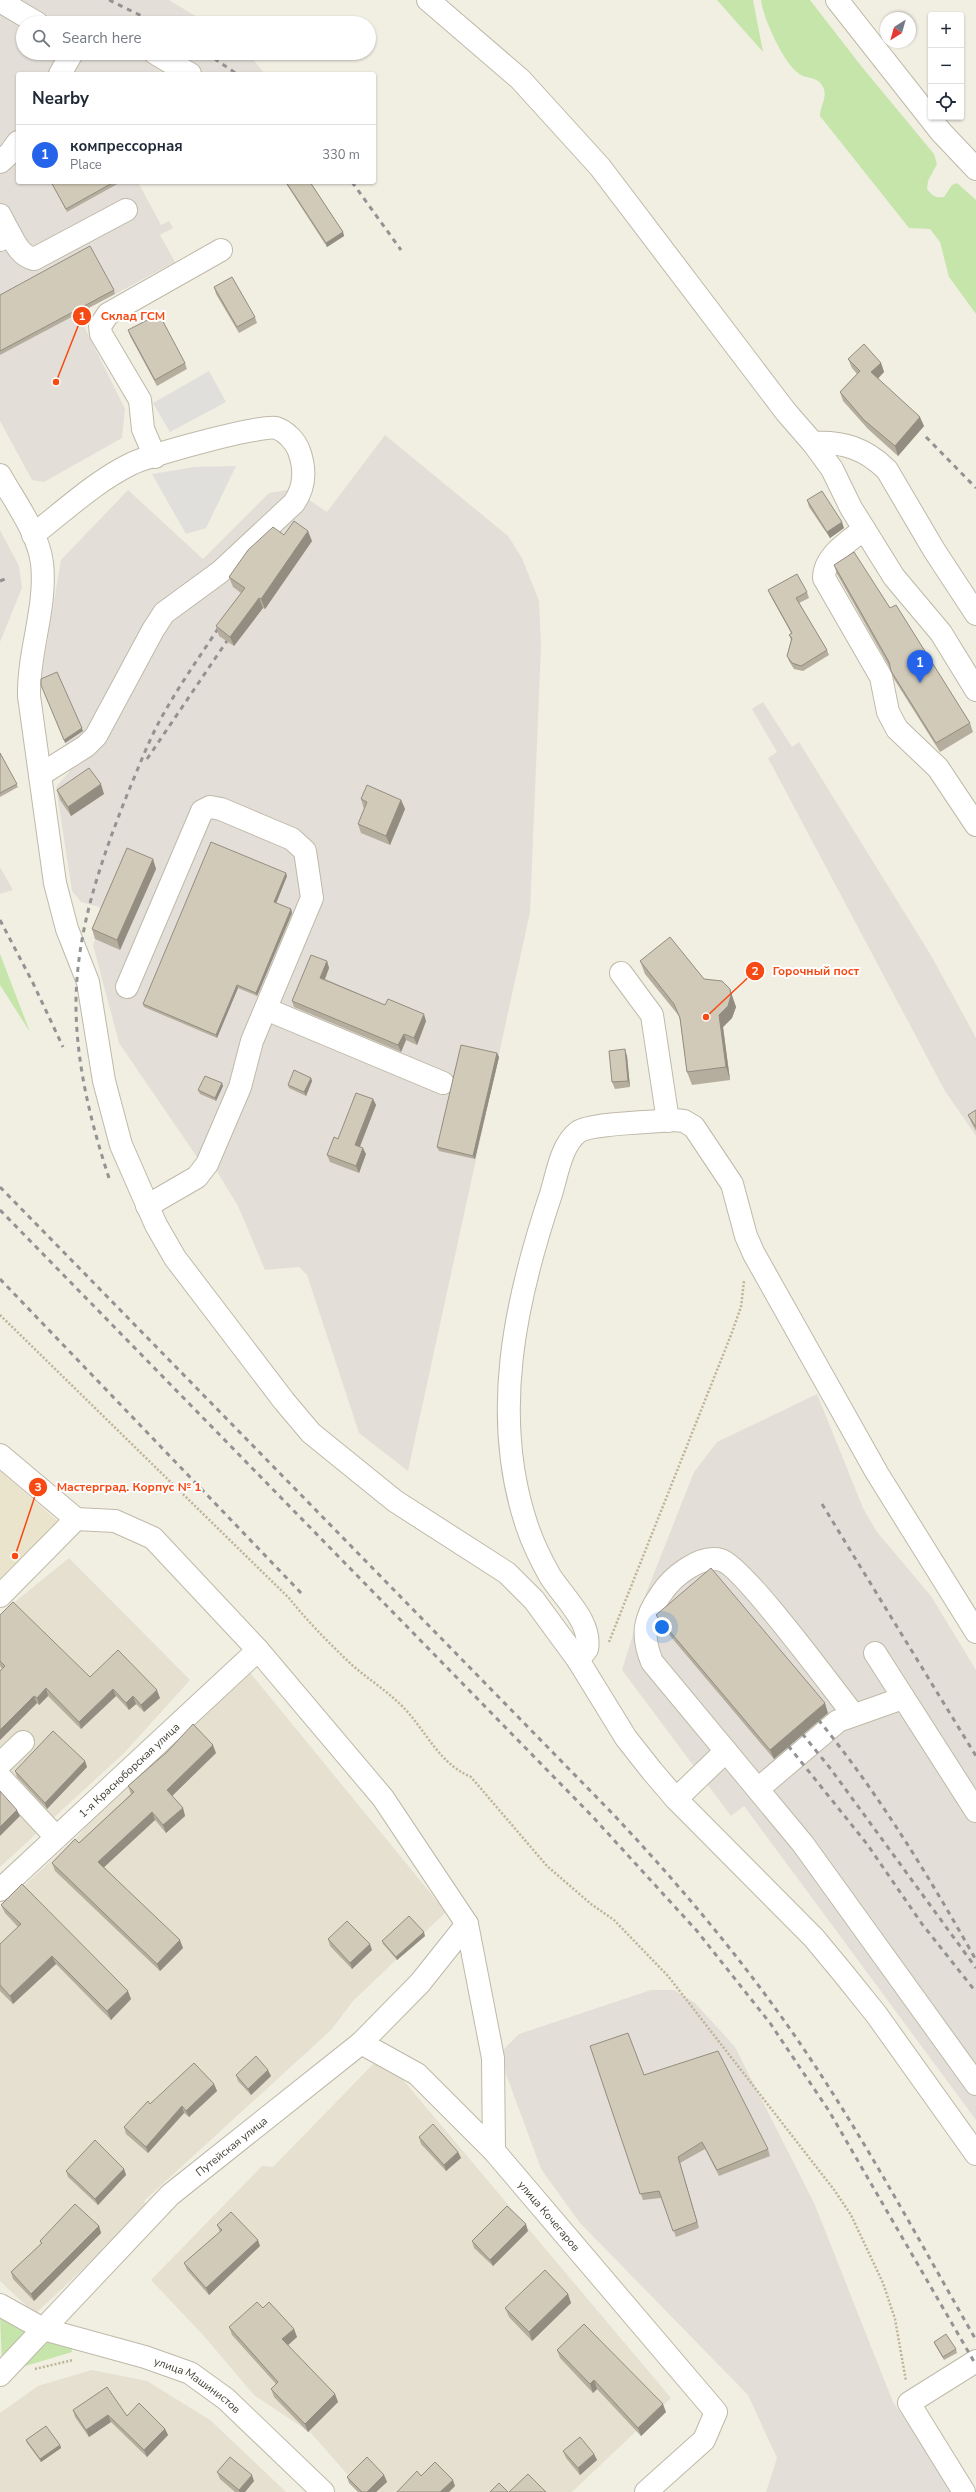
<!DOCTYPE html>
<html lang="en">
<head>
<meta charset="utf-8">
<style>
  body { margin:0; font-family:"Nunito Sans",sans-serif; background:#f6f6f7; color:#1f2937 }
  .controls { position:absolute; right:12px; top:12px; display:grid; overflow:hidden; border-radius:4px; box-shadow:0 1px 3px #0004 }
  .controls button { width:36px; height:36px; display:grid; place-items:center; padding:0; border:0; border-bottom:1px solid #e0e1e3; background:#fff; color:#1f2937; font:20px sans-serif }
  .compass { position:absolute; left:880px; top:12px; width:36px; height:36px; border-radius:50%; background:#fff; box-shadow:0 1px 3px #0004; rotate:217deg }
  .you { position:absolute; left:662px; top:1627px; width:14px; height:14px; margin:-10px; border:3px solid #fff; border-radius:50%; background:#1a73e8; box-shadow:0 0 0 6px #1a73e833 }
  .badge { display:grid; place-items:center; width:26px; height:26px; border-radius:50%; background:#2563eb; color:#fff; font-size:13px; font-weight:700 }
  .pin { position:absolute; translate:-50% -33px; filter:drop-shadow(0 1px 2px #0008) }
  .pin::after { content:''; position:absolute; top:21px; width:14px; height:12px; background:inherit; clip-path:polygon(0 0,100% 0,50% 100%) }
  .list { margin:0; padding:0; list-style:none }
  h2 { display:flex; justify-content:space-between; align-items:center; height:52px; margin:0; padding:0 16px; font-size:17px }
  h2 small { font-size:13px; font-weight:400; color:#747a83 }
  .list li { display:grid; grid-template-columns:26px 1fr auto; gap:12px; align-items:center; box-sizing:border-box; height:60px; padding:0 16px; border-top:1px solid #e0e1e3 }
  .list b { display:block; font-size:15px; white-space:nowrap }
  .list p { margin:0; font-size:13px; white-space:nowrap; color:#747a83 }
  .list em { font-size:13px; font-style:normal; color:#747a83 }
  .icon { flex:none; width:22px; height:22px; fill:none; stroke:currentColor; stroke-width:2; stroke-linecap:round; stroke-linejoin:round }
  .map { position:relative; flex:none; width:976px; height:2492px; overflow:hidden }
  .search { position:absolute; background:#fff; box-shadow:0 1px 3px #0004; left:16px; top:16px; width:360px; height:44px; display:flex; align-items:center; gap:10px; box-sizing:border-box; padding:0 14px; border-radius:22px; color:#747a83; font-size:15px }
  .panel { position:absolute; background:#fff; box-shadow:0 1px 3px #0004; left:16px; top:72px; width:360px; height:112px; border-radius:4px }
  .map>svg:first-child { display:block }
  .residential { fill:#e5e0d0 }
  .industrial { fill:#e3dfd8 }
  .education { fill:#eae4cc }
  .green { fill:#c6e5ab }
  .parking { fill:#e1dfdb }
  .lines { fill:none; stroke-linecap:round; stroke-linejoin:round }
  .minor-casing { stroke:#bfb9a8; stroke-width:24 }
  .path { stroke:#bdb397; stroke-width:2.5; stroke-dasharray:2 2; stroke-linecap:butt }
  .minor { stroke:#fff; stroke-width:22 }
  .rail { stroke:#939393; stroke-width:3; stroke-dasharray:5 5; stroke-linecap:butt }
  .wall { fill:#b5ae9e }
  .shaded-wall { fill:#938d81 }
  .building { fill:#d2cab8; stroke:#938d81 }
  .labels { text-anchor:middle; stroke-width:4; stroke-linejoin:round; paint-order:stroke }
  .street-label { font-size:11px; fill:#423e33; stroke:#fff }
  .leader { fill:none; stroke:#f74913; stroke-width:1.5 }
  .callout-dot { fill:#f74913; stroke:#fff; stroke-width:1.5 }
  .mark-label { font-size:12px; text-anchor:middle; font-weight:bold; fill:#fff }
  .callout-label { font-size:12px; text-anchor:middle; font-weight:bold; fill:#f74913; stroke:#fff; stroke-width:4; stroke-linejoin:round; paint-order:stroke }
</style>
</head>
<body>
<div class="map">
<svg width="976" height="2492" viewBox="0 0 976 2492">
  <rect width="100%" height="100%" fill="#f1eee2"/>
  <path class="residential" d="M69,1558l121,122 -66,73 -124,114v-253z
    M247,1669l199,243 -93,89 -22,29 -187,171 3,8 -112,105 -35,-33v-373l79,-73 18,-22z
    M382,2055l289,343 -99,94h-209l-52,-59 -57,-38 -50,-59 -53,-56 111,-114 11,1z
    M92,2370l55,11 63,39 76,72h-286v-79l38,-27z"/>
  <path class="industrial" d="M0,0h169l38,23h-184v30h225l17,21h-247v108h120l23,43 8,-4 4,7 -13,7 15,27 -97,52 47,95 -3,29 -78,44 -12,-2 -32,-59z
    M385,435l123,101 14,22 17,43 2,45 -11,266 -122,559 -49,-38 -52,-158 -8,-8 -34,3 -27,-64 -22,-36 -19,-13 -78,-114 -26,-98 12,-29 -6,-9 -18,-5 -9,-11 -16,-104 19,-22 -35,-82 21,-123 67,-70 75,69 66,-66 24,-4 34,23z
    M0,530l19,36 3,22 -22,54z
    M763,702l29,45 7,-5 133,215 44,81v98l-31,-45 -177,-333 9,-6 -25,-43z
    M0,867l13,23 -13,4z
    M817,1394l46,114 14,24 54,64 45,74v450l-232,-314 -13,10 -109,-146 23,-74 49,-124 23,-30z
    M651,1990h23l21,13 40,44 80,158 78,197 62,90h-189l11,-34 -29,-63 -168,-172 -39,-54 -35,-95 -4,-23 17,-17z"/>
  <path class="education" d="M0,1471l61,53 -61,64z"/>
  <path class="green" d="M717,0h36l10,52z
    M761,0h49l52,67 72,87 3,10 -9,17 -1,8c5,7 9,9 17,8l8,-12 5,-2 19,17v114l-27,-37 -9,-35 -10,-13 -21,-1 -89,-112c0,-10 8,-19 3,-29 -6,-12 -17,-7 -25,-14 -15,-11 -35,-55 -37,-73z
    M0,954l30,78 -30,-47z
    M0,2317l32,14 -30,34z
    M47,2338l24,6 1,8 -50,15z"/>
  <path class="parking" d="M209,371l17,31 -56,30 -17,-29z
    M236,466l-30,62 -20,6 -34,-60 43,-7z"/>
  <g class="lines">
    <defs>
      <g id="minor">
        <path d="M428,0l92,79 80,88 186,245 27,31c30,-2 53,6 74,27l47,80 42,64"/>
        <path d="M837,0l104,132 35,37"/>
        <path d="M0,1l37,22"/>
        <path d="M155,53l35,21"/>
        <path d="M60,74l12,-21"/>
        <path d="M0,162l10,-9 8,-11"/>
        <path d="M0,215l10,19 -10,6"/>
        <path d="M10,234c6,11 11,22 24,25l92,-49"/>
        <path d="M813,443l19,26 19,39 43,69 47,56 35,57"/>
        <path d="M155,457l-12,-28 -3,-29 -39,-66 -1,-8 8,-12 113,-64"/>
        <path d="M0,475c15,27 38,57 42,88 5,45 -14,88 -13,133l26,187 12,46 21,53 16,99 17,64 35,80 19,33 109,143 27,32 84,68 112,72 27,27 44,60 48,78 26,33 24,28 138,139 29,35 33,41 100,140"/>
        <path d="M864,529c-16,13 -40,27 -40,49l57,99 7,35 9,17 41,39 38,57"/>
        <path d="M33,535c31,-24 62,-53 96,-70 16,-9 133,-41 147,-37 10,3 20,14 23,23 7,19 6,36 -5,52l-74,69 -56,41 -11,17 -57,106 -10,10 -46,29"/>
        <path d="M621,973l31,42 16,106"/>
        <path d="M127,987l75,-176 8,-4 11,2 71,30 13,12 7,47 -60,143 -12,46 -33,77 -10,13 -50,29"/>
        <path d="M266,1009l177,74"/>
        <path d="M0,1455l76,64 39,2 38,17 105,112 125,148 84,126 26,134 1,93"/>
        <path d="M0,1596l76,-77"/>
        <path d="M875,1653l101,158"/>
        <path d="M578,1660l9,-11c5,-27 -23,-51 -37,-73 -9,-16 -17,-32 -23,-50 -37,-110 -12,-225 24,-332 6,-19 10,-49 27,-62 13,-9 76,-10 96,-12l10,1 10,6 38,57 14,52 8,18 123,219 99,159"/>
        <path d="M853,1714c-20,-25 -110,-148 -132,-154 -21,-6 -49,17 -60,34 -17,24 -20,41 -9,68l151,182 173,240"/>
        <path d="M0,1764l23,-22"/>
        <path d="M0,1777l56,60"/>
        <path d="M758,1789l80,-68 65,-23"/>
        <path d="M676,1799l50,-48"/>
        <path id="s1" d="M0,1890l258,-240"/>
        <path id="s2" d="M361,2043l56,31 77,77 222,261 -12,28 -58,52"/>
        <path id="s3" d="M0,2305l43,24 102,28 45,16 36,26 97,93"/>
        <path id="s4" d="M0,2375l170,-180 191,-152 59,-60 47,-59"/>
        <path d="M964,2492l-55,-89 67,-42"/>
      </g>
    </defs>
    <use href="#minor" class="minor-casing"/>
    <path class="path" d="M0,1315l289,283c19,24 41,46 63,67 16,14 34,25 50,41 24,24 36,57 69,71l76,89 44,38 23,16 54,56 167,215 16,24 32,68 12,36 11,62
      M609,1642l122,-307 10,-28 3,-26
      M35,2369l38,-9"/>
    <use href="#minor" class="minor"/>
    <path class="rail" d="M109,0l47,23
      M206,53l31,21
      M352,182l49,68
      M926,437l50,51
      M0,581l7,-3
      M147,759l86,-127
      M0,920l33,63 30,64
      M109,1178c-18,-55 -32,-111 -33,-169 -1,-76 25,-149 53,-219 11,-26 21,-53 35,-77 18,-32 39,-61 59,-92
      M0,1187l612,626c61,65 119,133 171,206 72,101 131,213 193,321
      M0,1210l592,606 105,115 73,92 59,88 147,254
      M0,1279l303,316
      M822,1504l154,252
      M812,1712c64,77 115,161 164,248
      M796,1726l34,42 146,200
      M782,1738l85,106 55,80 54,68"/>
  </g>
  <path class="wall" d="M51,182h70l-54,30z
    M285,182h25l33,50 1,4 -17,11z
    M214,287l41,30 2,6 -18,10 -23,-39z
    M114,290l1,4 -115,61v-60z
    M128,330l57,33 2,6 -30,17 -27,-50z
    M848,359l33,4 3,9 -6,7 46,47 -26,30 -30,-27 -25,-28 -3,-9 17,-18 -5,-6z
    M807,500l37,28 -14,10 -21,-31z
    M284,535l28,6 -47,68 -2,-1 -29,38 -15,-10 -3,-10 25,-33 -8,-6 -4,-10z
    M834,565l56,43 80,115 3,9 -33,20 -46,-73 -4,-11 -53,-94z
    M768,590l39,2 2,6 -10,5 28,47 2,5 -26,16 -9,-2 -5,-8 -2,-5 4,-16 -2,-5 2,-2 -21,-38z
    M0,753l18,34 -18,10z
    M57,790l47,4 -33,22 -11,-16z
    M361,799l40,1 4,9 -15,36 -29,-12 -3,-9 6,-15z
    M153,859l3,10 -36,81 -25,-11 -3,-10z
    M287,876l-11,27 15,6 1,4 -35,83 -19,-8 -21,50 -73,-31 -1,-3z
    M327,961l2,7 -4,11 60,26 41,16 -9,24 -11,-5 -5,12 -107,-45 -2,-6z
    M640,961l64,18 30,23 2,5 -4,11 -9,9 7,53 -38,5 -5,-13 -7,-52 -1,-4 -34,-42z
    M497,1053l2,4 -24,102 -36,-8 -2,-4z
    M627,1056l3,31 -15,2 -3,-7z
    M311,1078l1,3 -6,15 -17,-8 -1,-3z
    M222,1083l1,3 -7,15 -16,-7 -2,-4z
    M373,1099l3,6 -16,42 6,7 -7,19 -29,-11 -3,-7 11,-16z
    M976,1110v21l-4,-7 -4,-9z
    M0,1615l90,62 70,21 -16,14 -8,-8 -7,6 -13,-14 -35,33 -33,-33 -9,9 -2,-2 -37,37v-69l2,-2 -2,-3z
    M656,1615l172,98 -54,46 -114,-135z
    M216,1753l-44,43 11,12 2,8 -19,17 -11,-13 -51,47 79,81 -23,23 -105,-100 -3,-8 27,-20 52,-49 -3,-8z
    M85,1761l2,6 -40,42 -30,-32 -2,-6z
    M1,1905l130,94 -20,21 -55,-56 -43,40 -13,-13v-47l18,-17 -13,-14z
    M425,1936l-28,24 -14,-16 -1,-3z
    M328,1939l44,11 -20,19 -22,-23z
    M590,2046l54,29 124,74 2,7 -51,20 -14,-27 -25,14 19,65 -23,9 -15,-39 -18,2z
    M236,2075l35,1 -20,19 -13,-14z
    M214,2084l3,7 -28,26 -5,-4 -36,40 -22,-19 -2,-7 26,-23z
    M419,2137l39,15 3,6 -15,13 -25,-27z
    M124,2169l2,6 -28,30 -30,-28 -2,-6z
    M217,2225l43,21 -51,49 -22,-25 -3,-7 36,-31z
    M99,2226l2,7 -67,68 -21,-22 -2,-7 30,-28 -1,-3z
    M528,2231l-35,35 -19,-18 -2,-7z
    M568,2294l3,9 -39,38 -23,-24 -4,-9z
    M263,2308l31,21 3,8 -10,8 48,49 3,8 -30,30 -34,-35 -3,-8 5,-5 -44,-49 -3,-8z
    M934,2342l22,7 1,4 -13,7 -9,-15z
    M557,2350l109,62 -25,24 -44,-47 -4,4 -33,-35z
    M73,2410l54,6 38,13 3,6 -21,22 -36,-35 -22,15 -14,-20z
    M26,2440l34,5 1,3 -20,14 -14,-19z
    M563,2451l31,3 3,6 -17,15 -14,-17z
    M217,2472l37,9 -9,11h-10l-15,-13z
    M384,2475l3,7 -11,10h-18l-9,-9 -2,-6z"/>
  <path class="shaded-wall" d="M343,232l1,4 -17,11 -1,-4z
    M881,363l3,9 -10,10 -3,-10z
    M920,417l4,9 -26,30 -3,-10z
    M842,522l2,6 -14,10 -3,-6z
    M308,531l4,10 -47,68 -4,-10z
    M259,598l4,10 -29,38 -4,-9z
    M82,728l1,3 -18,12 -1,-3z
    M101,784l3,10 -33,22 -3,-9z
    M401,800l4,9 -15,36 -4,-9z
    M153,859l3,10 -36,81 -3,-10z
    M286,873l1,3 -12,30 -1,-4z
    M291,909l1,4 -35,83 -1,-3z
    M327,961l2,7 -6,16 -3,-6z
    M237,985l1,3 -21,50 -1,-3z
    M730,989l6,18 -4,11 -9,9 7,53 -4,-13 -7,-52z
    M424,1014l2,7 -9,24 -3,-7z
    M404,1034l2,6 -5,12 -3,-7z
    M625,1049l2,7 3,31 -2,-6z
    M497,1053l2,4 -24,102 -2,-3z
    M311,1078l1,3 -6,15 -2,-4z
    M222,1083l1,3 -7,15 -1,-3z
    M373,1099l3,6 -18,46 -3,-6z
    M363,1148l3,6 -7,19 -3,-7z
    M46,1688l2,8 -9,9 -2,-7z
    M113,1689l3,7 -35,33 -2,-7z
    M157,1690l3,8 -16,14 -3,-7z
    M34,1696l3,7 -37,37v-10z
    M133,1696l3,8 -7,6 -3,-7z
    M825,1703l3,10 -54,46 -4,-9z
    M213,1745l3,8 -46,45 -3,-8z
    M85,1761l2,6 -40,42 -2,-6z
    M183,1808l2,8 -19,17 -3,-8z
    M17,1810l3,6 -20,20v-9z
    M152,1812l3,8 -54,50 -3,-8z
    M424,1932l1,4 -28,24 -1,-3z
    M180,1940l3,8 -23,23 -3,-7z
    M370,1944l2,6 -20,19 -2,-6z
    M52,1956l4,8 -43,40 -3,-8z
    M128,1991l3,8 -20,21 -4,-9z
    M268,2070l3,6 -20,19 -3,-6z
    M214,2084l3,7 -28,26 -3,-6z
    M182,2106l2,7 -36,40 -2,-6z
    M458,2152l3,6 -15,13 -2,-6z
    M678,2157l2,6 19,65 -2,-6z
    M124,2169l2,6 -28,30 -3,-6z
    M526,2224l2,7 -35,35 -3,-6z
    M99,2226l2,7 -67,68 -3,-7z
    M258,2240l2,6 -51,49 -3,-7z
    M568,2294l3,9 -39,38 -3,-9z
    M294,2329l3,8 -12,11 -3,-9z
    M594,2380l3,9 -4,4 -3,-9z
    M335,2394l3,8 -30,30 -3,-8z
    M663,2404l3,8 -25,24 -3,-8z
    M108,2415l3,7 -22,15 -3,-7z
    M165,2429l3,6 -21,22 -3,-7z
    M60,2445l1,3 -20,14 -1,-3z
    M594,2454l3,6 -17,15 -2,-7z
    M252,2475l2,6 -9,11h-6v-2z
    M384,2475l3,7 -11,10h-9z
    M453,2480l2,6 -6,6h-9z"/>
  <path class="building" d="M51,182h63l-48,27z
    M286,182h24l33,50 -17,11z
    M90,246l24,44 -114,61v-56z
    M232,277l23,40 -18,10 -23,-40z
    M159,314l26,49 -30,17 -27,-50z
    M864,344l17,19 -10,9 49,45 -25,29 -31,-26 -24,-28 20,-21 -12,-12z
    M822,491l20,31 -15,10 -20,-32z
    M294,521l14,10 -47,68 -2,-1 -29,39 -14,-11 29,-38 -16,-11 19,-27 25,-23 11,8z
    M854,552l36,56 6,-3 74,118 -34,20 -45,-72 -2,-9 -55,-97z
    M797,574l10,18 -11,6 31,52 -26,16 -9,-3 -5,-7 5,-18 -3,-3 3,-2 -24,-43z
    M57,672l25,56 -18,12 -23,-55v-6z
    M0,753l17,31 -17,9z
    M89,768l12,16 -33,23 -11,-17z
    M367,785l34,15 -15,36 -28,-12 9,-22 -6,-3z
    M211,842l75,31 -12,29 17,7 -35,84 -19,-8 -21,50 -73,-31z
    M127,848l26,11 -36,81 -25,-11z
    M670,937l34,42 18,2 8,8 1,6 -3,11 -9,9 7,52 -39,5 -7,-54 -6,-14 -34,-43z
    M311,955l16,6 -7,17 65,27 3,-6 36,15 -10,24 -10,-4 -6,11 -106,-44z
    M461,1045l36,8 -24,103 -36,-9z
    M625,1049l3,32 -16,1 -3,-31z
    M294,1070l17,8 -7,14 -16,-7z
    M205,1076l17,7 -7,15 -17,-8z
    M356,1093l17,6 -18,46 8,3 -7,18 -29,-11 7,-18 4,2z
    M976,1110v17l-8,-12z
    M711,1568l114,135 -55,47 -114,-135z
    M13,1602l77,75 28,-27 39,40 -16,15 -8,-9 -7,7 -13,-14 -34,33 -33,-34 -9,10 -3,-2 -34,34v-59l5,-5 -5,-5v-46z
    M193,1724l20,21 -46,45 16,18 -20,17 -11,-13 -54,50 82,78 -23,24 -105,-101 23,-24 4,4 55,-51 -6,-6 39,-34z
    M53,1731l32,30 -40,42 -30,-32z
    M0,1791l17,19 -17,17z
    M22,1884l106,107 -21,20 -55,-55 -42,40 -10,-11v-41l21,-20 -20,-19z
    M409,1916l15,16 -28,25 -14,-16z
    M347,1921l23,23 -20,19 -22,-24z
    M628,2033l16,42 74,-24 50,98 -51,21 -15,-28 -24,15 19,65 -24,9 -14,-40 -19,3 -50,-148z
    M256,2056l12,14 -20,19 -12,-14z
    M194,2063l20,21 -28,27 -4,-5 -36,41 -22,-20 24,-26 2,3z
    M433,2124l25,28 -14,13 -25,-28z
    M95,2140l29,29 -29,30 -29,-28z
    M75,2204l24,22 -68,68 -20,-22 31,-29 -2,-2z
    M507,2206l19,18 -36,36 -18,-19z
    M231,2212l27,28 -52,48 -22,-25 38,-33 -5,-5z
    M545,2270l23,24 -39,38 -24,-24z
    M257,2302l6,6 6,-6 25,27 -12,10 53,55 -30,30 -34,-35 7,-7 -49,-55z
    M584,2324l79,80 -25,24 -44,-48 -4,4 -33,-34z
    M946,2334l10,15 -13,8 -9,-15z
    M107,2387l20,29 12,-13 26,26 -21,21 -36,-35 -22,15 -13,-20z
    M46,2426l14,19 -20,14 -14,-19z
    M580,2437l14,17 -16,14 -15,-17z
    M230,2457l22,18 -13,15 -22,-18z
    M367,2457l17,18 -17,17h-5l-15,-15z
    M435,2462l18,18 -13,12h-43l20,-21 4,5z
    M528,2474l18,18h-37z
    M499,2483l9,9h-18z"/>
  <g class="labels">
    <g class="street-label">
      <text dy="4" stroke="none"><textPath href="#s1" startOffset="176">1-я Красноборская улица</textPath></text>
      <text dy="4" stroke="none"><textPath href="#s4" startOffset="326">Путейская улица</textPath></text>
      <text dy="4" stroke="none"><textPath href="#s2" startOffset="258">улица Кочегаров</textPath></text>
      <text dy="4" stroke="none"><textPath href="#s3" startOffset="215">улица Машинистов</textPath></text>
    </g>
  </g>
  <path class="leader" d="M56 382L82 316M706 1017L755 971M15 1556L38 1487"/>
  <g class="callout-dot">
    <circle cx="56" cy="382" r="4"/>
    <circle cx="706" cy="1017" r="4"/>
    <circle cx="15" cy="1556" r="4"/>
    <circle cx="82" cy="316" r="10"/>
    <circle cx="755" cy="971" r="10"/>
    <circle cx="38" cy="1487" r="10"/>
  </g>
  <g class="mark-label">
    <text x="82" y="320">1</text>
    <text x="755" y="975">2</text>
    <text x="38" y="1491">3</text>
  </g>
  <g class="callout-label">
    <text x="133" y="320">Склад ГСМ</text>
    <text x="816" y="975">Горочный пост</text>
    <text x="129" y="1491">Мастерград. Корпус № 1</text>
  </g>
</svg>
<div class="controls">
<button>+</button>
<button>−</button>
<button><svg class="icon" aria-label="locate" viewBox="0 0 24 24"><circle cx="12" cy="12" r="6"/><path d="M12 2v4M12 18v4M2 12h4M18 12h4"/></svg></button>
</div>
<svg class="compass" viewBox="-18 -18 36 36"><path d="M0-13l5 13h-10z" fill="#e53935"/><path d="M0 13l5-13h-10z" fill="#747a83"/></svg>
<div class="you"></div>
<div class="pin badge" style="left:920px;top:683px">1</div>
<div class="search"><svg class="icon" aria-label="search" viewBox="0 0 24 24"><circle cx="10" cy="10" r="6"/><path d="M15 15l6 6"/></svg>Search here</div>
<section class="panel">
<h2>Nearby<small></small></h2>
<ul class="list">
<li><span class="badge">1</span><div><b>компрессорная</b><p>Place</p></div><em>330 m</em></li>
</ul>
</section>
</div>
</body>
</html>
